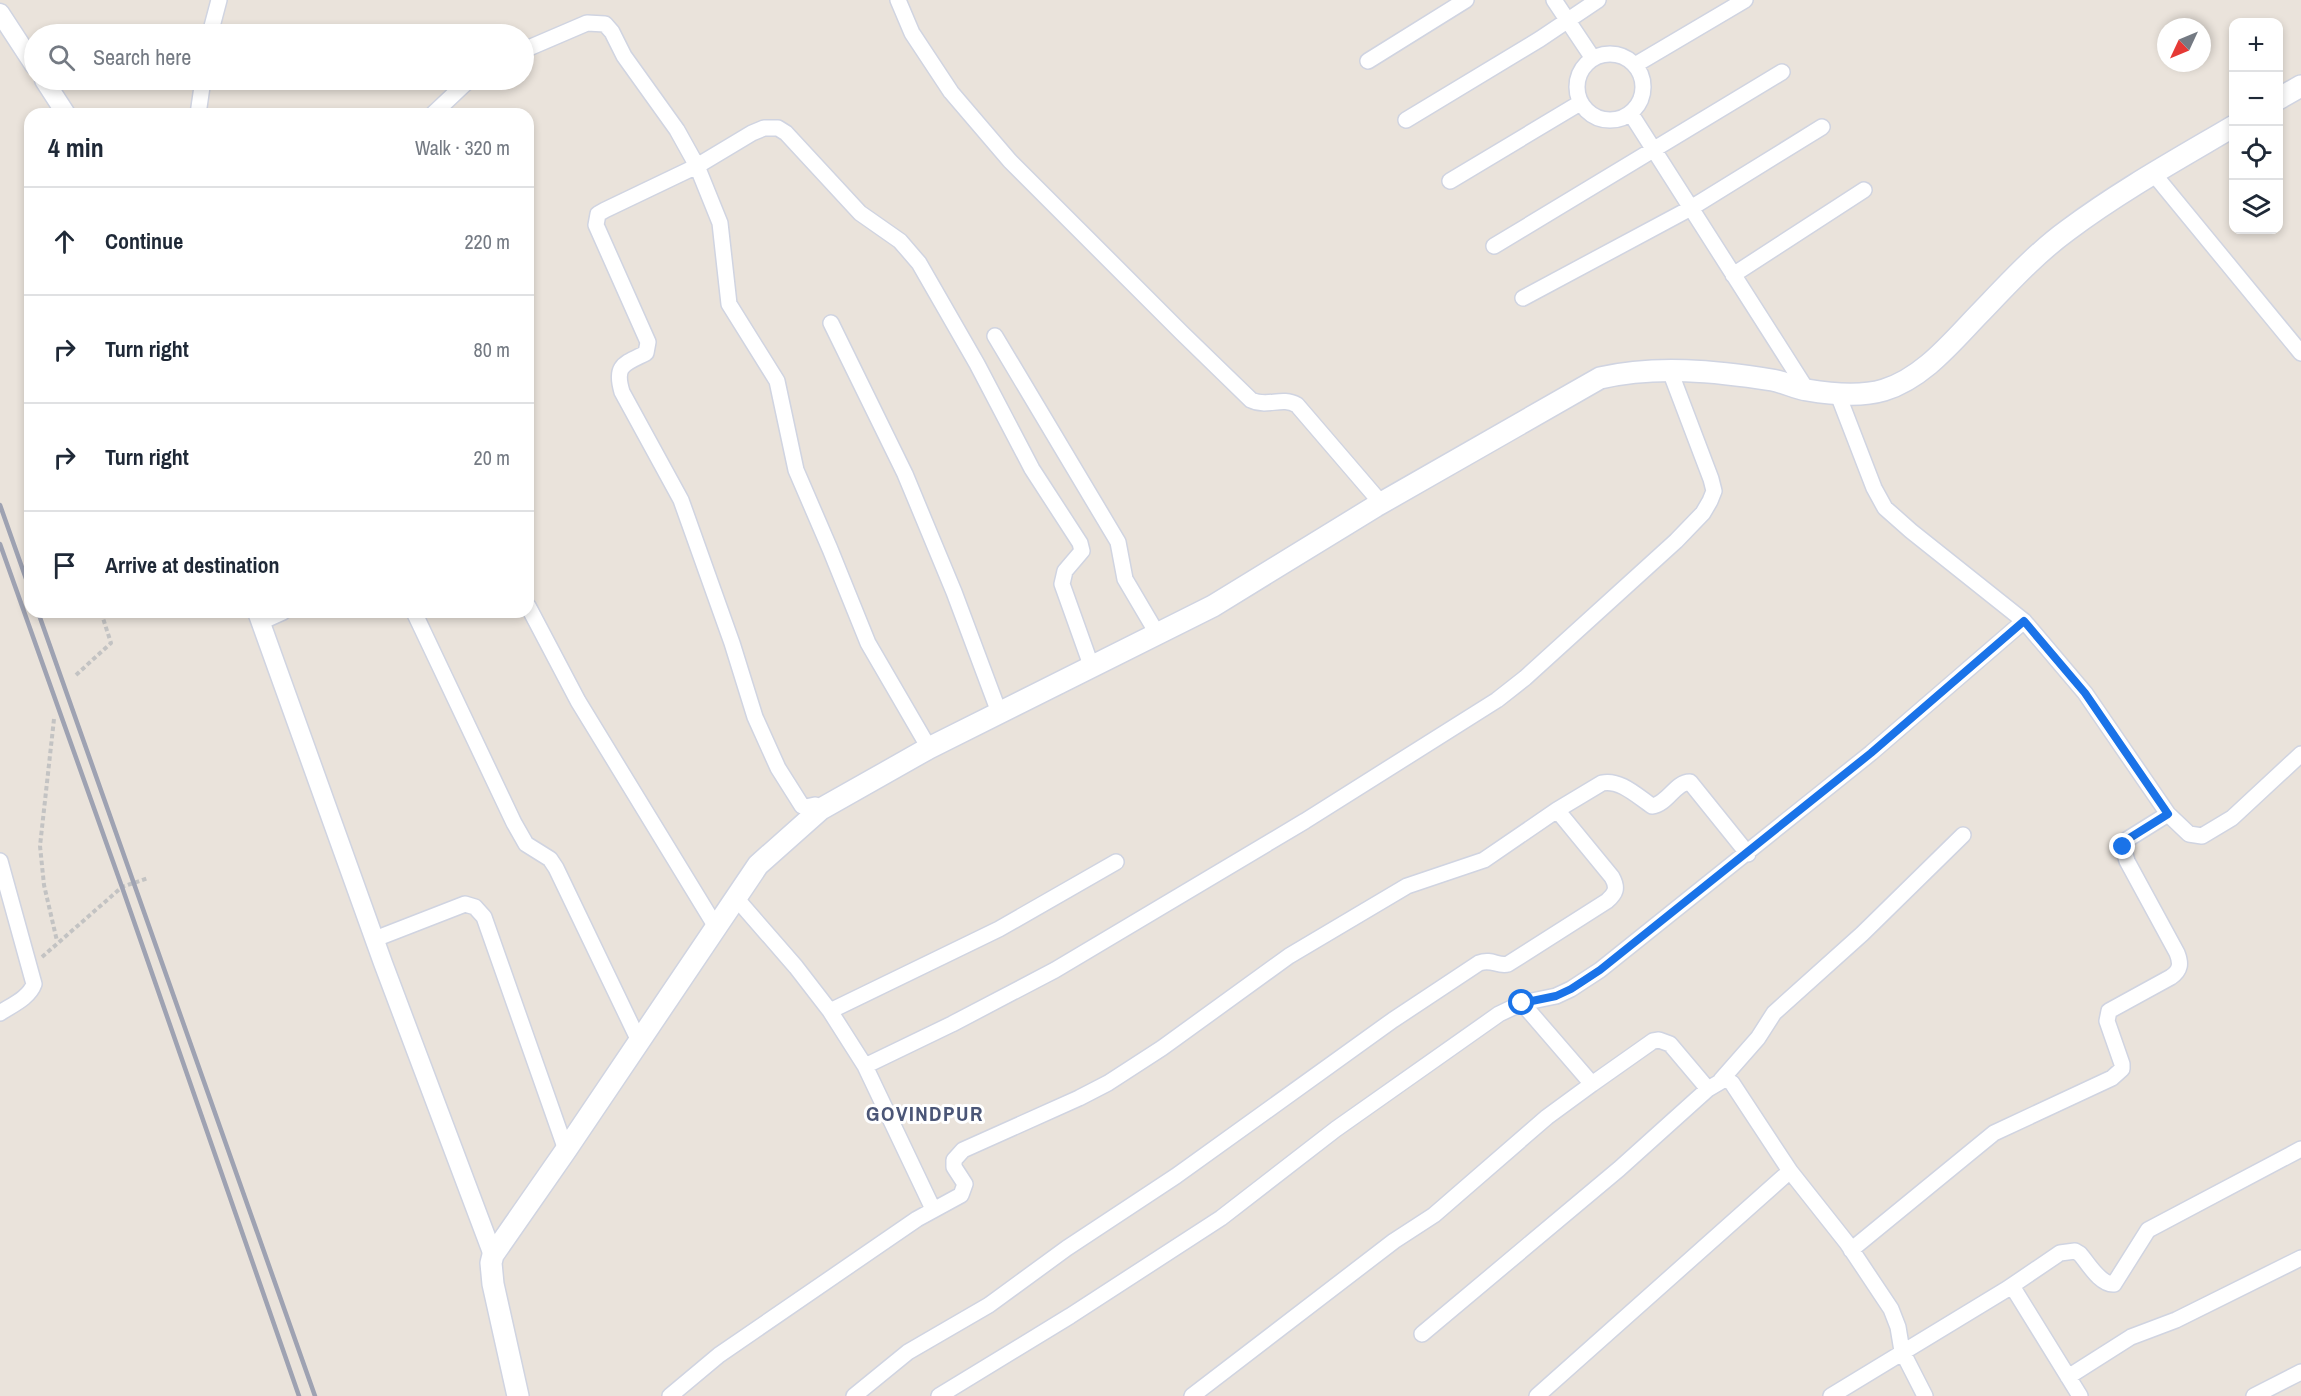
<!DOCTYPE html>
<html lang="en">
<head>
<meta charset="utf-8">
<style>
  body { margin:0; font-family:"Archivo Narrow",sans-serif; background:#f2f2f3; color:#1f2937 }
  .controls { position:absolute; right:18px; top:18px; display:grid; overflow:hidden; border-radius:12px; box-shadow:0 3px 9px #0003 }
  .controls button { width:54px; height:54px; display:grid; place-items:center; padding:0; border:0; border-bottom:2px solid #e0e1e3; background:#fff; color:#1f2937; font:30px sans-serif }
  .compass { position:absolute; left:2157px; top:18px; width:54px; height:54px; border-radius:50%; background:#fff; box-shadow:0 3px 9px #0003; rotate:226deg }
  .stop { position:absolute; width:18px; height:18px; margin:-14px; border:4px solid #1a73e8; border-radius:50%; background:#fff }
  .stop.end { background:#1a73e8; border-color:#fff; box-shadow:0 2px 6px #0008 }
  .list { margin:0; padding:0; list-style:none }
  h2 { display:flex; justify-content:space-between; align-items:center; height:78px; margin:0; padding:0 24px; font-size:26px }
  h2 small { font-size:20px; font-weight:400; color:#747a83 }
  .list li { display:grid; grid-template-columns:39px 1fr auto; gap:18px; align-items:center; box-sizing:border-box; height:108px; padding:0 24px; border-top:2px solid #e0e1e3 }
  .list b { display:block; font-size:22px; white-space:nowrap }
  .list em { font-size:20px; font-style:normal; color:#747a83 }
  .icon { flex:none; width:33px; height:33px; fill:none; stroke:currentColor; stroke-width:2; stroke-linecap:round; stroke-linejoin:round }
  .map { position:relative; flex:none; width:2301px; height:1396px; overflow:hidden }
  .search { position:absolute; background:#fff; box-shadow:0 3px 9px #0003; left:24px; top:24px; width:510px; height:66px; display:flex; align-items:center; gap:15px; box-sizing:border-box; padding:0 21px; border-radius:33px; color:#747a83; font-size:22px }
  .panel { position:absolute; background:#fff; box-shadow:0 3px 9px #0003; left:24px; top:108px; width:510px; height:510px; border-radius:18px }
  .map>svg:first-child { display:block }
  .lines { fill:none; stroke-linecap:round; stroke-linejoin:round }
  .minor-casing { stroke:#d0d4e1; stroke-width:18 }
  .tertiary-casing { stroke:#d0d4e1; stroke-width:21 }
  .secondary-casing { stroke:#d0d4e1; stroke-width:24 }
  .path { stroke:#c3c3c3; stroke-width:4; stroke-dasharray:4.5 3; stroke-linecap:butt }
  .minor { stroke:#fff; stroke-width:15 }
  .tertiary { stroke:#fff; stroke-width:18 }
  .secondary { stroke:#fff; stroke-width:21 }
  .rail { stroke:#9ea2b2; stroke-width:4.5 }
  .route { stroke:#1a73e8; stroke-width:8 }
  .labels { text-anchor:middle; stroke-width:6; stroke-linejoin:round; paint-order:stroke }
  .district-label { font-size:21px; font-weight:bold; letter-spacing:1.5px; fill:#4b5677; stroke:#fff }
</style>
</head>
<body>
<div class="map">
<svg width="2301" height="1396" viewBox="0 0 2301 1396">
  <rect width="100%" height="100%" fill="#eae3db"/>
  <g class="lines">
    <defs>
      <path id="minor" d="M898,0l14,33 39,59 59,69 172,172 69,67c16,8 31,-4 46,5l85,99
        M1554,0l38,57
        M210,34l9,-34
        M524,50l63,-27 18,1 7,8 12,24 53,74 20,36 23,57 9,81 48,77 19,89 34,79 38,94 61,105
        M1577 87a33 33 0 1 1 66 0a33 33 0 1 1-66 0Z
        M1368,61l98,-61
        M1635,65l110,-65
        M198,114l5,-34
        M433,114l36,-34
        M1631,114l176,276
        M1406,120l134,-81 58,-39
        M2153,173l148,180
        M1450,181l130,-78
        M1494,246l288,-174
        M1733,275l131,-85
        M1523,298l168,-90 131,-81
        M831,323l74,151 49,118 46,123
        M995,336l123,206 7,37 33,56
        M1837,392l37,96 11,20 26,23 113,90 61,72 83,121 21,20 13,2 30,-18 69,-64
        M528,606l50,95 138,226
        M414,612l100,211 12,21 24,15 6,9 83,173
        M261,622l22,-10
        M821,809l-6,-4 -9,2 -4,-1 -24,-38 -23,-51 -23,-74 -51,-143 -59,-108c-8,-27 2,-28 24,-39l2,-11 -52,-117 2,-11 7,-4 92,-44 55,-33 12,-5h14l8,5 74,80 40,28 19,22 58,101 55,105 48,74 2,8 -17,20 -3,13 30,84
        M0,861l34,123c-5,14 -22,21 -34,29
        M736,898l60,69 34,44 35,55 68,143
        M375,939l90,-35 10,3 9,10 82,233
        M1522,1003l70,81 61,-43 6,-1 11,4 38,45 17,-10 7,4 58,88 57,72 44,66 7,18 4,24 23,45
        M830,1011l169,-82 117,-67
        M865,1066l87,-42 103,-54 250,-149 192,-121 28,-22 151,-137 27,-28 7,-12 4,-10 -3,-12 -41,-108
        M1721,1080l37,-42 16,-25 88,-79 101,-99
        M1851,1250l143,-117 118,-55 10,-9v-5l-15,-43 2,-10 62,-34c10,-7 10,-14 6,-24l-50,-92 -4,-14 5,-8 40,-25
        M2012,1286l68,110
        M1422,1334l197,-165 89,-80
        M2068,1377l63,-40 45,-17 125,-62
        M670,1396l49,-41 198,-136 44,-24 4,-11 -11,-17v-7l9,-10 116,-52 29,-15 54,-35 127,-92 118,-70 77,-26 73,-50 45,-27c18,-4 35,13 50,23 16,-2 23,-24 38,-24l58,72
        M854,1396l54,-44 81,-47 78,-57 109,-72 217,-156 86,-57c13,-5 19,4 29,1l99,-63c9,-8 11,-13 5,-24l-55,-67
        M939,1396l131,-80 151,-98 115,-89 163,-115 23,-11 34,-7 15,-7 29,-19 271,-217 153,-132
        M1192,1396l202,-155 40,-26 113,-98 45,-33
        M1537,1396l253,-225
        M1831,1396l176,-107 53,-36 15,-2 5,3c8,9 20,31 34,30l34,-54 153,-81
        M2254,1396l47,-24"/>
      <path id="tertiary" d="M0,13l34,52
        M44,80l22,34
        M257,612l126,351 110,292"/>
      <path id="secondary" d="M2278,99l23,-13
        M518,1396l-25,-112 -2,-21 2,-8 73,-105 192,-285 63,-56 108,-61 284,-142 163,-100 224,-128c56,-13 116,-7 172,2 12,2 23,8 35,10 23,4 54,7 77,0 39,-12 67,-47 95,-76 28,-29 56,-60 89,-84 52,-39 110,-71 166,-104"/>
    </defs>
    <use href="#minor" class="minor-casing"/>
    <use href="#tertiary" class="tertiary-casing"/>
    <use href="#secondary" class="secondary-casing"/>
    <path class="path" d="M76,675l35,-32 -10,-31
      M54,719l-14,127 4,39 13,56
      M42,957l80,-70 26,-9"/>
    <use href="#minor" class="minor"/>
    <use href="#tertiary" class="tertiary"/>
    <use href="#secondary" class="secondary"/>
    <path class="rail" d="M0,505l30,85
      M0,544l122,343 177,509
      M38,612l277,784"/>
  </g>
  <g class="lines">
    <path class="route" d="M1522,1003l34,-7 15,-7 29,-19 271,-217 153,-132 61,72 83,121 -40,25 -5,8"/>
  </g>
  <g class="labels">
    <g class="district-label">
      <text x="925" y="1121">GOVINDPUR</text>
    </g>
  </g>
</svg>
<div class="controls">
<button>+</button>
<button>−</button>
<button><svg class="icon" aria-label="locate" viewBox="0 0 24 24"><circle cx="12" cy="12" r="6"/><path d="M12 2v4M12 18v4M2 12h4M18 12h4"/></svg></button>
<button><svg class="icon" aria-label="layers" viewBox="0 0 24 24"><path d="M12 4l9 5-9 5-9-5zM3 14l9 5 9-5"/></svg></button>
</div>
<svg class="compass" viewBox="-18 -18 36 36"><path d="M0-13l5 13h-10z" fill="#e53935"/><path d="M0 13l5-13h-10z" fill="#747a83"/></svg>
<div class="stop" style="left:1522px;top:1003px"></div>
<div class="stop end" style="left:2123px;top:847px"></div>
<div class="search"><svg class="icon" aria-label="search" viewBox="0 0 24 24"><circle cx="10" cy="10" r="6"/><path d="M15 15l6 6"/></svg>Search here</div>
<section class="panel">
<h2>4 min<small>Walk · 320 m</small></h2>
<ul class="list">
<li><svg class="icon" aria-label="ahead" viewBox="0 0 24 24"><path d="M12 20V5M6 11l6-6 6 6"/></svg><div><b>Continue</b></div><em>220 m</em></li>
<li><svg class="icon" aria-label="right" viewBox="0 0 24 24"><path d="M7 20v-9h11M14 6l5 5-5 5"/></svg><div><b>Turn right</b></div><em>80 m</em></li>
<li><svg class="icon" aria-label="right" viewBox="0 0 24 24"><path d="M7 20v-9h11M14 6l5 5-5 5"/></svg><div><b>Turn right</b></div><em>20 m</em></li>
<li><svg class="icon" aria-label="arrive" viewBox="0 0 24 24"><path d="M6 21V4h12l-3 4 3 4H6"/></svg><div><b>Arrive at destination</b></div></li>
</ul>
</section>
</div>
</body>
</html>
